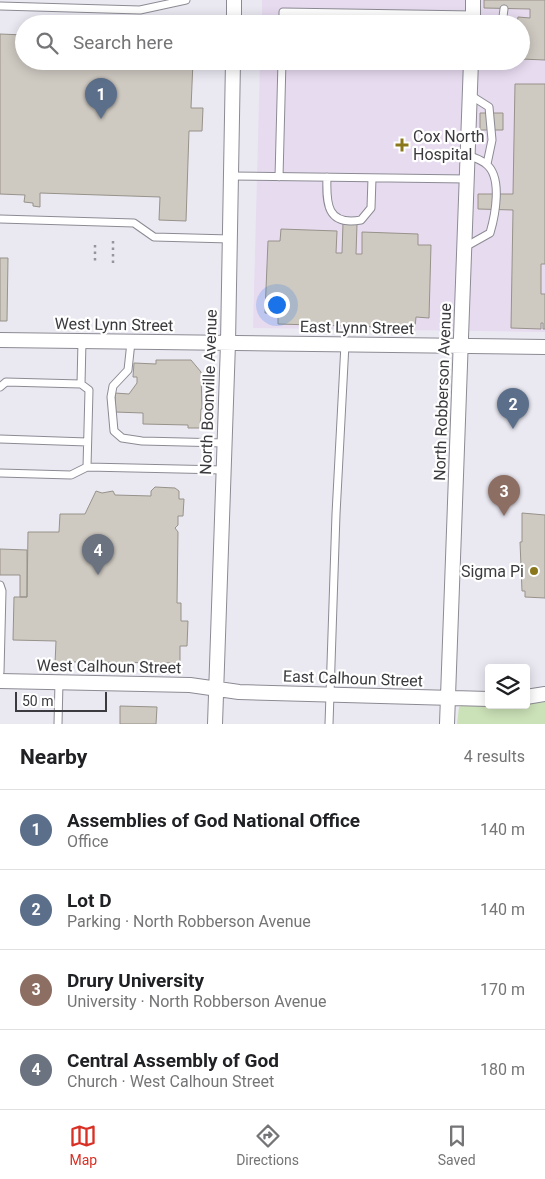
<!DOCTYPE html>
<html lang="en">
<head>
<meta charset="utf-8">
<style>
  body { margin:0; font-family:Roboto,sans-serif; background:#f6f6f6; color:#202124 }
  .controls { position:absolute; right:15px; bottom:15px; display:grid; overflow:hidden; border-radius:5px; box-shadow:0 2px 12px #0003 }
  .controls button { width:45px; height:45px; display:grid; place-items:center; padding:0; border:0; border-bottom:1px solid #e0e0e0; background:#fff; color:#202124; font:25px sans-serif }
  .scale { position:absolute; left:15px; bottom:12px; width:92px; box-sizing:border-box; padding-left:5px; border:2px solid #3b3a3e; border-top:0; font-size:14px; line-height:18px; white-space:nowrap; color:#3b3a3e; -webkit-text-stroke:4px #fff; paint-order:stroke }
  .you { position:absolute; left:276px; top:304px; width:18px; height:18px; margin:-12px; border:4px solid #fff; border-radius:50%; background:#1a73e8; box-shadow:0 0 0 8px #1a73e833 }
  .badge { display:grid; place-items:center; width:32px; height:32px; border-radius:50%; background:#d93025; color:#fff; font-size:16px; font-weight:700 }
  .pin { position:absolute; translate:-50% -41px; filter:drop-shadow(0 1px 2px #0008) }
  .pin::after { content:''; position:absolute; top:26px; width:18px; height:15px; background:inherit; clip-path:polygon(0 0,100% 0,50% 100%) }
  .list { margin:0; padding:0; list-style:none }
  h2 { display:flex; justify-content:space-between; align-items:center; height:65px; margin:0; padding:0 20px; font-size:21px }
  h2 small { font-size:16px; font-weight:400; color:#757577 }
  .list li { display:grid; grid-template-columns:32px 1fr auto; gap:15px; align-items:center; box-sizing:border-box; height:80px; padding:0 20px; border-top:1px solid #e0e0e0 }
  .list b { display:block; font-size:19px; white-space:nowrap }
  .list p { margin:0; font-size:16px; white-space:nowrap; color:#757577 }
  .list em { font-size:16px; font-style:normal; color:#757577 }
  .icon { flex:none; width:28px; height:28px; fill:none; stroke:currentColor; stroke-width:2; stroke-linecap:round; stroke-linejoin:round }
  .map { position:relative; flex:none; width:545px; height:724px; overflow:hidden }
  .search { position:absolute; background:#fff; box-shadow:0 2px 12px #0003; left:15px; right:15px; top:15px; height:55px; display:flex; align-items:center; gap:12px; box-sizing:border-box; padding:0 18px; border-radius:28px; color:#757577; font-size:19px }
  .sheet { height:385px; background:#fff }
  nav { display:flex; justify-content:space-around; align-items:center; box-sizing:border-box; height:70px; border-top:1px solid #e0e0e0; background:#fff; font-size:14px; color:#757577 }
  nav a { display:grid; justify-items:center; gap:2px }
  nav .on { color:#d93025 }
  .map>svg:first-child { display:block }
  .medical { fill:#e7dbf0 }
  .green { fill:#cbe1b7 }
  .building { fill:#cec9c1; stroke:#97928a }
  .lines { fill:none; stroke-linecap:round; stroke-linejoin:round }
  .service-casing { stroke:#8c8b94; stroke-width:9 }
  .minor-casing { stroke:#8c8b94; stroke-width:16 }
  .path { stroke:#96959c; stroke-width:2.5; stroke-dasharray:2.5 4; stroke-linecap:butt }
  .service { stroke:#fff; stroke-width:7 }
  .minor { stroke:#fff; stroke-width:14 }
  .poi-dot { fill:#8a771b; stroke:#fff; stroke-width:2 }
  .labels { text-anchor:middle; stroke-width:4.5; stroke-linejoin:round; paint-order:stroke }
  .poi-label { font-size:16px; fill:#3b3a3e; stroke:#fff; text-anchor:start }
  .street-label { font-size:16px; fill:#3b3a3e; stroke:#fff }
</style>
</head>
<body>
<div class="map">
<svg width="545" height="724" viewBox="0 0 545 724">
  <rect width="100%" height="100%" fill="#eae9f2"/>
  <path class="medical" d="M262,0h283v332l-292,-4 7,-267h261v-37h-259z"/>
  <path class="green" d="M545,702v22h-88l2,-17 4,-2 35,2z"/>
  <path class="building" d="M484,0h61v60l-24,-1v-35h-4l1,-7 12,1v-9l-46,-1z
    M164,17l30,1v6h-30z
    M0,34l24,1v26h169l-2,47h12l-1,23h-13l-3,90 -27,-1 1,-23 -120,-4v14l-7,-1v-3l-9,-1 1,-7 -25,-1z
    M515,84h30v180h-4v30h4v35h-2v-6h-2v6l-30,-1 2,-118 -35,-1v-15h35z
    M480,113h23v17h-23z
    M343,223l14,1 -1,30h6v-22l56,2v11h13l-2,73 -13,-1 -1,11 -137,-4v-11h-13l3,-72h12l1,-12 56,2 -1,22h6z
    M0,258h8l-1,63h-7z
    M156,360h35l10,12 1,37h-1l-1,19h-12v-3l-45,-1v-11l-28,-1v-19l14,1 8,-11v-6h-4l1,-14 22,1z
    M155,487l20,1 4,3v8h5l-1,17h-5v9l-3,3 3,4 -1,71h4v18h7l-1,25h-7v17l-109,-1v2h-16l1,-23 -43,-1 1,-43h13l1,-65h31l1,-18h25l11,-23 6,2 11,-2 2,4 36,1v-5z
    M522,513l23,2v83l-20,-1v-6h-3l-2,-49h2z
    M0,549l27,1v47h-7v-22h-20z
    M120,706l37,1 -1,17h-36z"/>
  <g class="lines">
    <defs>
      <path id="service" d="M0,6l140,4 46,-10
        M283,24v-12l190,3
        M502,24l2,-15
        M470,95l19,12 3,33 -5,24
        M231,176l236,3
        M279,177l3,-116
        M327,177c-1,27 0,49 34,43l10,-12 1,-30
        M0,219l134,4 20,14 76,2
        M465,247l25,-14c5,-17 13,-56 -4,-69 -4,-4 -12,-6 -18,-9
        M131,342l-3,28 -15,16 -2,11 3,34 8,7 20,3 83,2
        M81,384l8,6 -2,77 137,3
        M0,387l6,-5 75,2 1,-43
        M0,439l87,3
        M0,473l71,2 16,-8
        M0,585l2,6 -2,81
        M58,724l1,-42
        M329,724l7,-210 9,-170"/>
      <path id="minor" d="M234,24v-24
        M473,24v-24
        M0,340l545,7
        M0,681l190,4 49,7 250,7
        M526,697l19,-3
        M215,724l13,-381 5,-282
        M447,724l24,-663"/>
    </defs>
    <use href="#service" class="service-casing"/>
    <use href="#minor" class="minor-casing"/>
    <path class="path" d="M95,245v18
      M113,263v-22"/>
    <use href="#service" class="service"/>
    <use href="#minor" class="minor"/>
  </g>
  <g class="poi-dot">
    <path d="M399.5 137.5h5v5h5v5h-5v5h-5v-5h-5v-5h5z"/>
    <circle cx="534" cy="571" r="5"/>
  </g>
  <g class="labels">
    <g class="poi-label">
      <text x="413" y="142">Cox North<tspan x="413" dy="18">Hospital</tspan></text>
      <text x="524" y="577" text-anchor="end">Sigma Pi</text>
    </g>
    <g class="street-label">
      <text transform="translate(114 324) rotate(1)" y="6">West Lynn Street</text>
      <text transform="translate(357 327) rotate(1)" y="6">East Lynn Street</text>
      <text transform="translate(208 392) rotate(-88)" y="6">North Boonville Avenue</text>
      <text transform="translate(442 392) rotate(-88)" y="6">North Robberson Avenue</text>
      <text transform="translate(109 666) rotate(1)" y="6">West Calhoun Street</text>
      <text transform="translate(353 678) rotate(2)" y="6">East Calhoun Street</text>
    </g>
  </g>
</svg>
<div class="controls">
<button><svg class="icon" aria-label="layers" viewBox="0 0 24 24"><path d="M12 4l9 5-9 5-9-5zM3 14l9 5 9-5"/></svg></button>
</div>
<div class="scale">50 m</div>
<div class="you"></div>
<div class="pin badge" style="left:101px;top:119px;background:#5c6f8a">1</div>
<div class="pin badge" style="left:513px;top:429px;background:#5c6f8a">2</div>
<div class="pin badge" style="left:504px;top:516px;background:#8d6e63">3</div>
<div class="pin badge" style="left:98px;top:575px;background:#6b7280">4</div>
<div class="search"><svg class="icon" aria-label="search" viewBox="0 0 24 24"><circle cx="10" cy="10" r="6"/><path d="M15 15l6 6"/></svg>Search here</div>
</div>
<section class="sheet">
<h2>Nearby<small>4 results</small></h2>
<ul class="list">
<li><span class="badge" style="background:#5c6f8a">1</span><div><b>Assemblies of God National Office</b><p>Office</p></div><em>140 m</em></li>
<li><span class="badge" style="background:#5c6f8a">2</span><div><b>Lot D</b><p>Parking · North Robberson Avenue</p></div><em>140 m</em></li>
<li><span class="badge" style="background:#8d6e63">3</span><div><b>Drury University</b><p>University · North Robberson Avenue</p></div><em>170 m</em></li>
<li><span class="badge" style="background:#6b7280">4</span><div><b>Central Assembly of God</b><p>Church · West Calhoun Street</p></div><em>180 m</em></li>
</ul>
</section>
<nav>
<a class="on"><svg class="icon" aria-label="map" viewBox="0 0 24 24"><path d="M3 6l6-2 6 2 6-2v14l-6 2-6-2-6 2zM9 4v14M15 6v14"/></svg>Map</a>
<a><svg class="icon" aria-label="directions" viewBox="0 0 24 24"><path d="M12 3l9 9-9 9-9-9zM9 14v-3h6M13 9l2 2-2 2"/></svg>Directions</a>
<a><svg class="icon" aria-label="saved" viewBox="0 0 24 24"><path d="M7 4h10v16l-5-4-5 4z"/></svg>Saved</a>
</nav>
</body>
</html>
